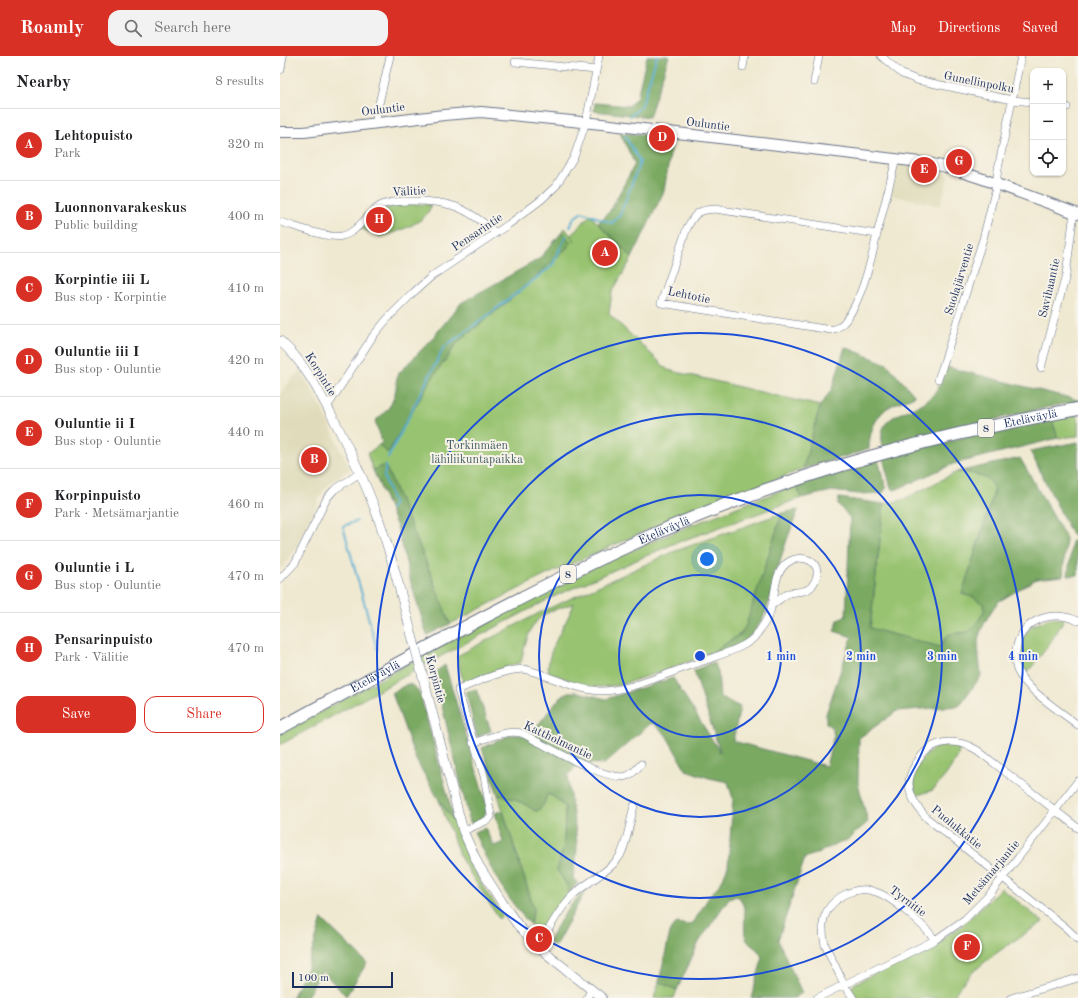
<!DOCTYPE html>
<html lang="en">
<head>
<meta charset="utf-8">
<style>
  body { margin:0; font-family:"Old Standard TT",serif; background:#f2f2f2; color:#202124 }
  .controls { position:absolute; right:12px; top:12px; display:grid; overflow:hidden; border-radius:8px; box-shadow:0 1px 3px #0004 }
  .controls button { width:36px; height:36px; display:grid; place-items:center; padding:0; border:0; border-bottom:1px solid #e0e0e0; background:#fff; color:#202124; font:20px sans-serif }
  .scale { position:absolute; left:12px; bottom:10px; width:101px; box-sizing:border-box; padding-left:4px; border:2px solid #1b2f5e; border-top:0; font-size:11px; line-height:14px; white-space:nowrap; color:#1b2f5e; -webkit-text-stroke:3px #f7f3e8; paint-order:stroke }
  .you { position:absolute; left:427px; top:503px; width:14px; height:14px; margin:-10px; border:3px solid #fff; border-radius:50%; background:#1a73e8; box-shadow:0 0 0 6px #1a73e833 }
  .badge { display:grid; place-items:center; width:26px; height:26px; border-radius:50%; background:#d93025; color:#fff; font-size:13px; font-weight:700 }
  .pin { position:absolute; translate:-50% -50%; border:2px solid #fff; box-shadow:0 1px 4px #0006 }
  .list { margin:0; padding:0; list-style:none }
  h2 { display:flex; justify-content:space-between; align-items:center; height:52px; margin:0; padding:0 16px; font-size:17px }
  h2 small { font-size:13px; font-weight:400; color:#757577 }
  .list li { display:grid; grid-template-columns:26px 1fr auto; gap:12px; align-items:center; box-sizing:border-box; height:72px; padding:0 16px; border-top:1px solid #e0e0e0 }
  .list b { display:block; font-size:15px; white-space:nowrap }
  .list p { margin:0; font-size:13px; white-space:nowrap; color:#757577 }
  .list em { font-size:13px; font-style:normal; color:#757577 }
  .actions { display:flex; gap:8px; padding:12px 16px }
  .actions a { flex:1; padding:9px 0; border:1px solid #d93025; border-radius:12px; text-align:center; font-size:14px; color:#d93025 }
  .actions .main { background:#d93025; color:#fff }
  .icon { flex:none; width:22px; height:22px; fill:none; stroke:currentColor; stroke-width:2; stroke-linecap:round; stroke-linejoin:round }
  .map { position:relative; flex:none; width:798px; height:942px; overflow:hidden }
  header { display:flex; align-items:center; gap:24px; box-sizing:border-box; height:56px; padding:0 20px; background:#d93025; color:#fff }
  header strong { font-size:19px }
  nav { display:flex; gap:22px; margin-inline-start:auto; font-size:14px }
  .search { width:280px; height:36px; background:#f2f2f2; display:flex; align-items:center; gap:10px; box-sizing:border-box; padding:0 14px; border-radius:12px; color:#757577; font-size:15px }
  main { display:flex }
  aside { flex:1; background:#fff }
  .map>svg:first-child { display:block }
  .built { fill:#e0dcbb }
  .green { fill:#98c370; stroke:#5a7967 }
  .forest { fill:#7aa962; stroke:#4a6c60 }
  .lines { fill:none; stroke-linecap:round; stroke-linejoin:round }
  .stream { stroke:#56afd3; stroke-width:2 }
  .minor-casing { stroke:#667086; stroke-width:8 }
  .tertiary-casing { stroke:#667086; stroke-width:10 }
  .secondary-casing { stroke:#667086; stroke-width:12 }
  .trunk-casing { stroke:#667086; stroke-width:14 }
  .minor { stroke:#fff; stroke-width:7 }
  .tertiary { stroke:#fff; stroke-width:9 }
  .secondary { stroke:#fff; stroke-width:10 }
  .trunk { stroke:#fff; stroke-width:12 }
  .tertiary-bridge-casing { stroke:#667086; stroke-width:10; stroke-linecap:butt }
  .tertiary-bridge { stroke:#fff; stroke-width:9 }
  .ring { fill:none; stroke:#1d4ed8; stroke-width:2 }
  .labels { text-anchor:middle; stroke-width:4; stroke-linejoin:round; paint-order:stroke }
  .shield { fill:#f7f3e8; stroke:#5d6a87; stroke-width:1 }
  .shield-label { font-size:11px; font-weight:bold; fill:#1b2f5e }
  .street-label { font-size:12px; fill:#1b2f5e; stroke:#f7f3e8 }
  .park-label { font-size:12px; fill:#405b63; stroke:#f7f3e8 }
  .centre { fill:#1d4ed8; stroke:#f7f3e8; stroke-width:2 }
  .ring-label { font-size:12px; text-anchor:middle; font-weight:bold; fill:#1d4ed8; stroke:#f7f3e8; stroke-width:4; stroke-linejoin:round; paint-order:stroke }
</style>
</head>
<body>
<header>
<strong>Roamly</strong>
<div class="search"><svg class="icon" aria-label="search" viewBox="0 0 24 24"><circle cx="10" cy="10" r="6"/><path d="M15 15l6 6"/></svg>Search here</div>
<nav><a>Map</a><a>Directions</a><a>Saved</a></nav>
</header>
<main>
<aside>
<h2>Nearby<small>8 results</small></h2>
<ul class="list">
<li><span class="badge">A</span><div><b>Lehtopuisto</b><p>Park</p></div><em>320 m</em></li>
<li><span class="badge">B</span><div><b>Luonnonvarakeskus</b><p>Public building</p></div><em>400 m</em></li>
<li><span class="badge">C</span><div><b>Korpintie iii L</b><p>Bus stop · Korpintie</p></div><em>410 m</em></li>
<li><span class="badge">D</span><div><b>Ouluntie iii I</b><p>Bus stop · Ouluntie</p></div><em>420 m</em></li>
<li><span class="badge">E</span><div><b>Ouluntie ii I</b><p>Bus stop · Ouluntie</p></div><em>440 m</em></li>
<li><span class="badge">F</span><div><b>Korpinpuisto</b><p>Park · Metsämarjantie</p></div><em>460 m</em></li>
<li><span class="badge">G</span><div><b>Ouluntie i L</b><p>Bus stop · Ouluntie</p></div><em>470 m</em></li>
<li><span class="badge">H</span><div><b>Pensarinpuisto</b><p>Park · Välitie</p></div><em>470 m</em></li>
</ul>
<div class="actions"><a class="main">Save</a><a>Share</a></div>
</aside>
<div class="map">
<svg width="798" height="942" viewBox="0 0 798 942">
  <rect width="100%" height="100%" fill="#f7f3e8"/>
  <filter id="ink" filterUnits="userSpaceOnUse"><feTurbulence type="fractalNoise" baseFrequency=".025" numOctaves="2"/><feDisplacementMap in="SourceGraphic" scale="8" xChannelSelector="R" yChannelSelector="G"/><feConvolveMatrix kernelMatrix="1 2 1 2 8 2 1 2 1" color-interpolation-filters="sRGB"/></filter>
  <filter id="wash" filterUnits="userSpaceOnUse"><feTurbulence type="fractalNoise" baseFrequency=".012" numOctaves="4" result="noise"/><feDisplacementMap in="SourceGraphic" scale="16" xChannelSelector="R" yChannelSelector="G"/><feGaussianBlur stdDeviation="0.9" result="paint"/><feColorMatrix in="noise" values="0 0 0 0 0 0 0 0 0 0 0 0 0 0 0 0 0 1.4 0 .05"/><feComposite in="paint" operator="in"/></filter>
  <g filter="url(#wash)">
    <rect width="100%" height="100%" fill="#f0e9d1"/>
    <path class="built" d="M619,107l31,5 19,6 -9,32 -49,-11z
      M20,314l18,31 32,68 -18,12 -9,10 -27,57 -11,16 -5,5v-176z"/>
    <path class="green" d="M136,148l15,1c-4,19 -34,26 -50,32l-21,-9 16,-17 22,-6z
      M310,159l42,43 -20,34 -3,22 59,56 152,36 -17,63 -126,48 -133,59 -94,48 -26,-67 -39,-92 -12,5 -6,-16 12,-9 9,8 41,-70 29,-41 70,-57 43,-41 -8,-13 2,-3 10,13 -4,-6z
      M798,359v21l-20,2 -6,-18z
      M677,416c10,0 33,3 36,15 1,2 0,7 0,9l-31,98 11,3 10,7 2,5 -7,13 -10,10c-18,3 -19,-3 -28,15l-70,-18 14,-125 18,-4z
      M517,429l4,13 -128,46 -120,53 -106,56 -167,92v-11c89,-48 178,-99 269,-145 80,-39 163,-74 248,-104z
      M502,457l-36,113 -4,7 -31,20 -39,15 -52,17 -20,2 -14,-1 -37,-13c-5,-21 19,-50 25,-70 -10,4 -23,7 -32,13 -13,9 -18,32 -21,46l-58,21 -6,-27 84,-44 132,-60z
      M771,562l13,1c-11,22 -25,40 -41,58l-4,-10 -2,-8 6,-23 9,-10z
      M681,689l-4,13 -11,17 -13,15 -18,6 -2,-19 6,-15 14,-13 8,-3z
      M266,738l7,2 12,11 -1,37 -7,26 11,17v7l-28,42 -10,-12 4,-15 -36,-114c15,3 25,7 37,16l4,-1 5,-6z
      M159,744l16,23 11,30 19,37 18,25 -4,4 -39,-62z
      M721,832l42,34c-26,17 -78,48 -90,76h-97l-5,-9 3,-5 84,-42 27,-19z
      M379,926l18,8 -3,8h-20z"/>
    <path class="forest" d="M367,0h22l-20,61 -55,-6 1,-8 34,3 8,-9z
      M340,77l53,4 -9,54 -32,67 -34,-35 12,-12 25,-47z
      M283,175l8,13 -43,41 -70,57 -29,41 -41,70 -9,-8 3,-3 -7,-21c12,-10 18,-16 21,-32 1,-7 -1,-8 3,-16l32,-33 30,-37 78,-44z
      M565,291l42,17 28,32c-9,4 -21,7 -29,13 -12,10 -17,25 -17,40l-66,20 17,-63 12,-17z
      M667,311l131,33v2l-20,3 -118,27 -57,15c-8,-34 24,-32 43,-46 12,-8 16,-21 21,-34z
      M772,364l6,18 -105,26 -58,26 -4,-2 -8,-30 90,-23z
      M798,386v93h-6l-42,-84z
      M740,402l46,80 -3,38 -27,3 -38,23c-7,8 -19,29 -20,39 0,11 2,23 3,35l-22,30 -62,5 -38,27 -1,45 10,39 -21,18 -42,18 -27,82 24,53 -8,5h-43l11,-38c-1,-14 -15,-12 -17,-25 -2,-13 3,-26 -6,-38l-5,-1 -5,2 -30,44 -22,48 -18,-8 12,-54 6,-5 11,2 5,-2 16,-26 13,-16 6,-15 5,-67 -5,-17 -19,-4 -23,-8 -20,-35 -12,-11 -3,-1 -47,41 -24,-1 -12,12c1,24 8,47 9,72 0,10 -3,21 -4,31l5,5 -10,11v-7l-11,-17 7,-26 1,-37 -12,-11 -6,-2 -3,10 -5,6 -4,1c-12,-9 -22,-13 -37,-16l-16,-47 28,-13h20l27,-34 11,-9h10l28,7 67,-21 47,74 -26,-81 16,-8 5,1 3,8 2,25 20,10 -7,34 93,25 8,-31 -2,-7 -6,-5v-9l26,-77 -18,-6 4,-11 8,-4 4,-98 -12,-14 1,-6 45,6 -14,124 70,19c11,-18 9,-12 28,-15l10,-10 7,-13 -2,-5 -10,-7 -11,-3 31,-98c0,-2 1,-7 0,-9 -3,-12 -26,-15 -36,-15z
      M598,404l8,28 -3,5 -25,1 -26,-3 -31,7 -4,-13z
      M105,409l39,92 26,67 -23,11 -16,-52 -14,-56 -24,-57z
      M518,454c-7,19 -15,39 -20,58 -8,31 -12,65 -46,80 -6,3 -14,4 -21,5l31,-20 4,-8 36,-112z
      M798,484v35l-10,1 4,-35z
      M165,609l42,141c0,9 -5,14 -13,18l-4,-2 -36,-149z
      M127,628c9,1 11,6 14,13l34,126 -16,-23 -23,-40 -24,-67z
      M196,633l15,42 -14,6 -11,-45z
      M223,755l31,98 -4,15c-25,-26 -42,-60 -56,-92l11,-4 9,18 9,-4 -8,-29z
      M310,830l-7,9 -28,51 -7,-4c13,-23 22,-39 42,-56z
      M42,863l45,44 -21,33 -24,-25 -16,27h-14l15,-30z"/>
    <g class="lines">
      <path class="stream" d="M350,60l11,-9 16,-51
        M290,171l4,-9 8,-6 30,11 8,-8 20,-53 -15,-26
        M108,402l56,-111 39,-28 69,-53 14,-30
        M106,409l-2,12 10,27 -4,5
        M77,465l-14,5 34,123"/>
    </g>
  </g>
  <g filter="url(#ink)">
    <g class="lines">
      <defs>
        <path id="minor" d="M601,0l21,18 15,6 95,20 21,2
          M235,6l81,8
          M463,11l2,-11
          M534,26l5,-26
          M783,51h4
          M96,67l1,-11 13,-56
          M0,166c15,4 48,17 62,14 15,-3 26,-23 38,-30 8,-5 18,-4 27,-5 41,-1 58,5 89,32
          M597,178l-162,-25c-17,1 -20,4 -28,19l-26,75 164,26c6,1 10,1 15,-3 19,-15 32,-68 37,-92l19,-75
          M761,312l25,-93 8,-63
          M658,323l4,-11 41,-129 12,-48 3,-22 23,-113
          M47,351l46,-71 15,-18 26,-26 18,-16 77,-52 32,-24 15,-14 18,-29 12,-35 13,-66
          M0,523l15,-16 32,-65 7,-8 26,-17
          M798,565c-26,-13 -60,0 -62,31 -1,6 -1,12 1,18 9,20 43,41 61,55
          M193,687c14,-5 33,-13 48,-10 6,2 12,7 19,10 17,9 70,39 87,33 6,-2 10,-7 14,-12
          M798,772l-101,-78c-23,-13 -47,-11 -61,14 -4,6 -7,13 -7,20 1,14 9,25 19,35l137,108 13,12
          M183,775l25,-11 3,-3v-2l-7,-39 -26,-86c21,-9 43,-20 66,-21 25,6 49,20 75,22 28,1 69,-18 96,-27 15,-6 31,-10 45,-17 6,-3 13,-7 17,-13 6,-8 13,-19 15,-29 4,-14 2,-32 15,-42 14,-11 37,-2 28,18 0,0 -3,5 -3,5 -5,7 -15,5 -23,7 -6,3 -11,8 -17,12
          M258,891c11,-17 20,-37 34,-51 13,-13 42,-27 49,-42 7,-15 9,-33 13,-48
          M307,942l4,-8
          M537,942l118,-58 30,-21 25,-25 88,-113
          M573,942l-9,-14 -19,-39c-2,-9 -3,-19 -1,-27 7,-21 32,-33 52,-26 16,5 50,35 59,48
          M731,942l67,-20"/>
        <path id="tertiary" d="M0,13l2,-13
          M0,285c23,20 36,45 50,71 20,38 39,77 52,117 11,32 19,66 28,99
          M144,625l39,150 16,35 26,41 12,17 21,23 64,51"/>
        <path id="secondary" d="M0,76h24l140,-17 37,-3 121,12 326,39 18,4 37,12 95,35"/>
        <g id="trunk">
          <path id="s1" d="M0,672c116,-63 230,-128 350,-183 115,-53 236,-91 359,-118 29,-6 59,-13 89,-18"/>
        </g>
      </defs>
      <use href="#minor" class="minor-casing"/>
      <use href="#tertiary" class="tertiary-casing"/>
      <use href="#secondary" class="secondary-casing"/>
      <use href="#trunk" class="trunk-casing"/>
      <use href="#minor" class="minor"/>
      <use href="#tertiary" class="tertiary"/>
      <use href="#secondary" class="secondary"/>
      <use href="#trunk" class="trunk"/>
      <defs>
        <path id="tertiary-bridge" d="M130,572l14,53"/>
      </defs>
      <use href="#tertiary-bridge" class="tertiary-bridge-casing"/>
      <use href="#tertiary-bridge" class="tertiary-bridge"/>
    </g>
  </g>
  <g class="ring">
    <circle cx="420" cy="600" r="81"/>
    <circle cx="420" cy="600" r="161"/>
    <circle cx="420" cy="600" r="242"/>
    <circle cx="420" cy="600" r="323"/>
  </g>
  <g class="labels">
    <g class="shield">
      <rect x="698" y="363" width="16" height="18" rx="3"/>
      <rect x="280" y="509" width="16" height="18" rx="3"/>
    </g>
    <g class="shield-label">
      <text x="706" y="376">8</text>
      <text x="288" y="522">8</text>
    </g>
    <g class="street-label">
      <text transform="translate(699 26) rotate(11)" y="4">Gunellinpolku</text>
      <text transform="translate(103 53) rotate(-7)" y="4">Ouluntie</text>
      <text transform="translate(428 68) rotate(7)" y="4">Ouluntie</text>
      <text transform="translate(129 135) rotate(-3)" y="4">Välitie</text>
      <text transform="translate(197 176) rotate(-34)" y="4">Pensarintie</text>
      <text transform="translate(679 223) rotate(-73)" y="4">Suolajärventie</text>
      <text transform="translate(769 232) rotate(-77)" y="4">Savihaantie</text>
      <text transform="translate(409 239) rotate(12)" y="4">Lehtotie</text>
      <text transform="translate(41 318) rotate(58)" y="4">Korpintie</text>
      <text dy="4" stroke="none"><textPath href="#s1" startOffset="816">Eteläväylä</textPath></text>
      <text dy="4" stroke="none"><textPath href="#s1" startOffset="432">Eteläväylä</textPath></text>
      <text dy="4" stroke="none"><textPath href="#s1" startOffset="108">Eteläväylä</textPath></text>
      <text transform="translate(156 623) rotate(75)" y="4">Korpintie</text>
      <text transform="translate(278 684) rotate(25)" y="4">Kattholmantie</text>
      <text transform="translate(677 771) rotate(39)" y="4">Puolukkatie</text>
      <text transform="translate(711 816) rotate(-50)" y="4">Metsämarjantie</text>
      <text transform="translate(628 845) rotate(37)" y="4">Tyrnitie</text>
    </g>
    <g class="park-label">
      <text x="197" y="393">Torkinmäen<tspan x="197" dy="14">lähiliikuntapaikka</tspan></text>
    </g>
  </g>
  <circle cx="420" cy="600" r="6" class="centre"/>
  <g class="ring-label">
    <text x="501" y="604">1 min</text>
    <text x="581" y="604">2 min</text>
    <text x="662" y="604">3 min</text>
    <text x="743" y="604">4 min</text>
  </g>
</svg>
<div class="controls">
<button>+</button>
<button>−</button>
<button><svg class="icon" aria-label="locate" viewBox="0 0 24 24"><circle cx="12" cy="12" r="6"/><path d="M12 2v4M12 18v4M2 12h4M18 12h4"/></svg></button>
</div>
<div class="scale">100 m</div>
<div class="you"></div>
<div class="pin badge" style="left:325px;top:197px">A</div>
<div class="pin badge" style="left:34px;top:404px">B</div>
<div class="pin badge" style="left:259px;top:883px">C</div>
<div class="pin badge" style="left:382px;top:82px">D</div>
<div class="pin badge" style="left:644px;top:114px">E</div>
<div class="pin badge" style="left:687px;top:891px">F</div>
<div class="pin badge" style="left:679px;top:106px">G</div>
<div class="pin badge" style="left:99px;top:164px">H</div>
</div>
</main>
</body>
</html>
